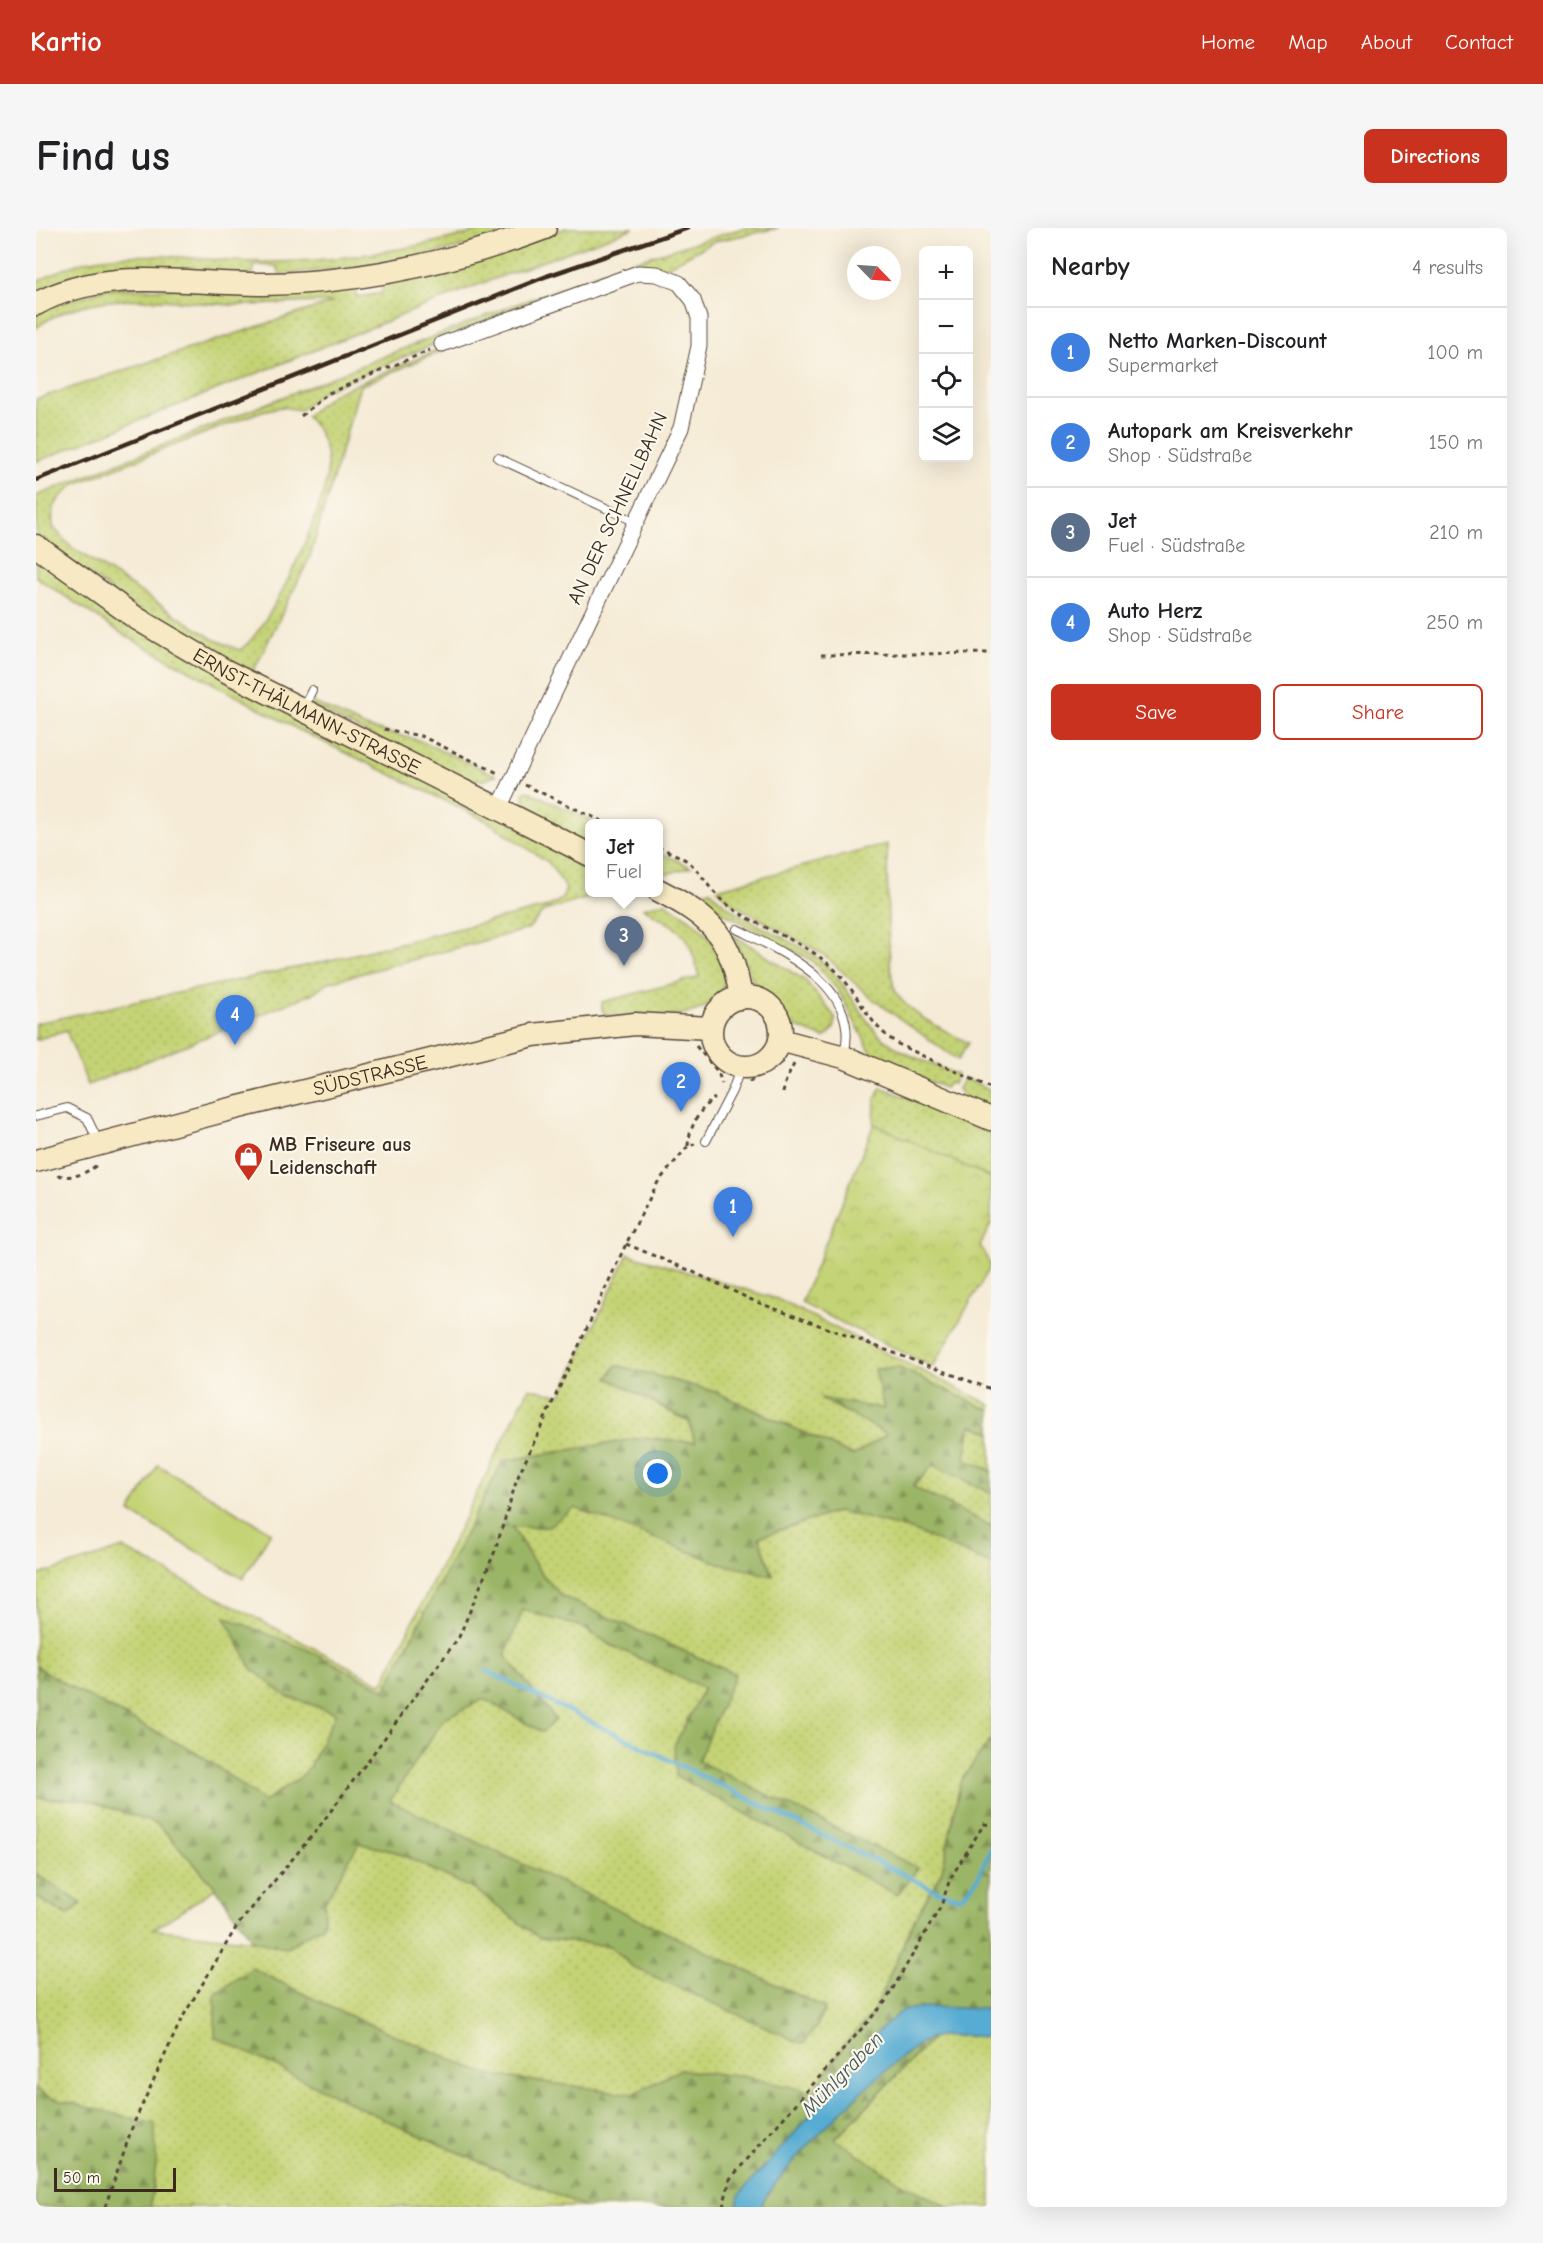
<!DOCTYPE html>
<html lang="en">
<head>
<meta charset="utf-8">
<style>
  body { margin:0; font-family:"Comic Neue",sans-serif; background:#f6f6f6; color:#202124 }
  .controls { position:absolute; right:18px; top:18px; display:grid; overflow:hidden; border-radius:9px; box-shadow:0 6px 24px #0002 }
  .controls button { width:54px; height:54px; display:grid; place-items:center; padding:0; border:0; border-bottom:2px solid #e0e0e0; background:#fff; color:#202124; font:30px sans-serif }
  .compass { position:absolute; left:811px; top:18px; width:54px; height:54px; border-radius:50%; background:#fff; box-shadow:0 6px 24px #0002; rotate:115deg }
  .scale { position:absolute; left:18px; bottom:15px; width:122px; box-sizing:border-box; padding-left:6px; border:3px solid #3b2a1e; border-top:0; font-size:16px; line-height:21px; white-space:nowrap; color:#3b2a1e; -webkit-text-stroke:4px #fbf7ec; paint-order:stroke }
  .you { position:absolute; left:622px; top:1246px; width:21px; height:21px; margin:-15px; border:4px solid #fff; border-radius:50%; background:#1a73e8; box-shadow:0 0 0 9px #1a73e833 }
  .badge { display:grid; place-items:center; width:39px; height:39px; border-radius:50%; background:#c8321e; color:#fff; font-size:20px; font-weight:700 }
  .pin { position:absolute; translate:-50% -50px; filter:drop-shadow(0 2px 3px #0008) }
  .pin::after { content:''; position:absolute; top:32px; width:21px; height:18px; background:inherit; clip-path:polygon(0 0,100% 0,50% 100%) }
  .popup { position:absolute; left:549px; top:591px; width:78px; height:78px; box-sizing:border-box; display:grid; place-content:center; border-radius:9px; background:#fff; filter:drop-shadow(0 2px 4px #0005); font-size:20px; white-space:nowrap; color:#757577 }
  .popup b { font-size:22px; color:#202124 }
  .popup::after { content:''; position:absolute; left:50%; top:100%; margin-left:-12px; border:12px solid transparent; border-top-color:#fff }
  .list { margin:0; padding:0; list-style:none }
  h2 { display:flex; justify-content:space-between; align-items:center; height:78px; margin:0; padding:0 24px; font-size:26px }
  h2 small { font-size:20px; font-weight:400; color:#757577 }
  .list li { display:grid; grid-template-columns:39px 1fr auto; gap:18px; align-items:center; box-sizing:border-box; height:90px; padding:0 24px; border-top:2px solid #e0e0e0 }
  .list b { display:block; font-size:22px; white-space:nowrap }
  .list p { margin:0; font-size:20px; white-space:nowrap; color:#757577 }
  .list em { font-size:20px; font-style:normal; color:#757577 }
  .actions { display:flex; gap:12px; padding:18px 24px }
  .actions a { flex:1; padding:14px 0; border:2px solid #c8321e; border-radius:9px; text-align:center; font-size:21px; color:#c8321e }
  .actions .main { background:#c8321e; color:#fff }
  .icon { flex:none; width:33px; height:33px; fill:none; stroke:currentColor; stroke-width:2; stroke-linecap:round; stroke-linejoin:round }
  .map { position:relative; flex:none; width:955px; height:1979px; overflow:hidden; border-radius:9px }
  header { display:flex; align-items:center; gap:36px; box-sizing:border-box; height:84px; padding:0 30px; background:#c8321e; color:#fff }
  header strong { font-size:28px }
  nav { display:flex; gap:33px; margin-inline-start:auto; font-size:21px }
  .intro { display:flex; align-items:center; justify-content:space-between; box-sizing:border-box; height:144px; padding:0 36px }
  h1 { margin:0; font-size:42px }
  .button { padding:15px 27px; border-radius:9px; background:#c8321e; color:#fff; font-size:21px; font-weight:700 }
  main { display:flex; gap:36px; padding:0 36px }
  aside { flex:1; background:#fff; border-radius:9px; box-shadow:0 6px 24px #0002 }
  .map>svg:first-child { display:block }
  .grass { fill:url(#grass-dots); stroke:#807e4a; stroke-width:1.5 }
  .forest { fill:url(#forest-firs); stroke:#6b7042; stroke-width:1.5 }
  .park { fill:url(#park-crowns); stroke:#807e4a; stroke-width:1.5 }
  .pitch { fill:#c4d375; stroke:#807e4a; stroke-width:1.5 }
  .water { fill:#56acd2; stroke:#486b78; stroke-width:1.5 }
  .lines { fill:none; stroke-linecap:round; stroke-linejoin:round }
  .stream { stroke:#56acd2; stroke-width:4.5 }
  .lane-casing { stroke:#57473a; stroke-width:10 }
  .street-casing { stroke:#57473a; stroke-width:17 }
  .secondary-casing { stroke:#57473a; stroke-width:25 }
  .path { stroke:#57473a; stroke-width:3; stroke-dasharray:4.5 4.5; stroke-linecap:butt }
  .lane { stroke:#fff; stroke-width:8 }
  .street { stroke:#fff; stroke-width:15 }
  .secondary { stroke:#f7e9c3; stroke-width:22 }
  .rail { stroke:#3b2a1e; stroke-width:4.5 }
  .labels { text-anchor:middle; stroke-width:4.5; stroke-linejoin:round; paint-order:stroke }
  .street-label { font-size:20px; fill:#3b2a1e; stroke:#fbf7ec }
  .poi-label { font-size:20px; font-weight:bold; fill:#3b2a1e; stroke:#fbf7ec; text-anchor:start }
  .water-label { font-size:21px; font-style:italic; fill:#44585d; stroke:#fbf7ec }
</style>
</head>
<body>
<header>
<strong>Kartio</strong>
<nav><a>Home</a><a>Map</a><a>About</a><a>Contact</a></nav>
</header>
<div class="intro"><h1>Find us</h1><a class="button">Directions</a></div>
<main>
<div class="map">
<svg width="955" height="1979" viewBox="0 0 955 1979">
  <defs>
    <pattern id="grass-dots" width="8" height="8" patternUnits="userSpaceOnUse" patternTransform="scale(1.5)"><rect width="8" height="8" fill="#c4d375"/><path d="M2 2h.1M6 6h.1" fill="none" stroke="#a9b565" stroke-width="1.8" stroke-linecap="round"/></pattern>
    <pattern id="forest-firs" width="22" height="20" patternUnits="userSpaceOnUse" patternTransform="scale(1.5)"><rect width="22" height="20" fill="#9bb566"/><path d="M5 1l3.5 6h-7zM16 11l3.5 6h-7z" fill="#809353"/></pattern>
    <pattern id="park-crowns" width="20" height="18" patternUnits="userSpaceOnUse" patternTransform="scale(1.5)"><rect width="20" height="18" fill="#c4d375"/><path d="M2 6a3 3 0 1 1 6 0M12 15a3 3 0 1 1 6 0" fill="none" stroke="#a9b565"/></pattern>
  </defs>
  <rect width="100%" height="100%" fill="#fbf7ec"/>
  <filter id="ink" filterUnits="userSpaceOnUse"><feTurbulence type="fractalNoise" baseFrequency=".0167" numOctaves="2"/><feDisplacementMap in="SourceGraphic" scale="12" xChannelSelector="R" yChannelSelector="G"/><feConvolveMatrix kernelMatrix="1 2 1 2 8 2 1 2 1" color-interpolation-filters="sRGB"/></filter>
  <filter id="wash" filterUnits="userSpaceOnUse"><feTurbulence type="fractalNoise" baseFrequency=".008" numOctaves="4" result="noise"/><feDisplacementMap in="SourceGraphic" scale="24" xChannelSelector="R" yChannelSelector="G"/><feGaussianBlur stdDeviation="1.35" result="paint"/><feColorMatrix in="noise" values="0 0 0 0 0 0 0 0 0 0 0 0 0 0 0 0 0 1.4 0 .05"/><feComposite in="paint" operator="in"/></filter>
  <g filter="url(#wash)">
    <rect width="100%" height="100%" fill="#f5ebd6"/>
    <path class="grass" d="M455,0h11l-4,2v6l-43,13 -93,18 -82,7 -4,-8 -21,-1 -3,10 -216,20v-13c18,-9 36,-18 55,-22 58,-12 129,4 188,2 72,-2 143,-15 212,-34z
      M530,0h68l-162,59 -436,175v-63l297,-97c-30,-1 -61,3 -92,3 -67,-1 -147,-21 -205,23v-14l9,-6 61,-19 249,-1 2,9 25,-4v-10l121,-30z
      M707,0h36l-64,13 -50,27 -23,-4 -33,10 -171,65 -1,4 -116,49 -20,18 -20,-3 -19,4 -187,73c-16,13 -25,21 -22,43l18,20 142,92 26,11c29,-15 85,-141 88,-176 2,-22 -5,-43 -21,-58l27,-22 106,-45 5,1 -84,36 -50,171 -59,119 -119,-70 -96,-70v-40l429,-172 147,-56z
      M0,329l553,308 1,27 15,1 -61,18 -16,18 -199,53 -18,12 -223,91 -22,-55 -30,10v-17l286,-61 225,-55 15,-8 4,-11 -17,-25 -62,-42 -188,-91 -175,-95 -88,-58z
      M276,474l54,25 52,13 78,35 -11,5 -24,-1 -151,-73z
      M492,563l69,32 -7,1 -1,25 -59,-35 -5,-10 -1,-11z
      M851,616c1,27 -1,130 9,148 14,24 50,38 72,51l-10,17 -87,-62 -47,-43 -91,-51 -16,-15z
      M623,624l32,15 -32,9z
      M674,662c29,33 75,43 109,69 24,19 35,46 54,69 19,24 57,35 84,47l-4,9 -4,-1 -4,5 -71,-30 -36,-68 -27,-30 -121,-65z
      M629,674c12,9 31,19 40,31 22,29 33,64 -10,78 -24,8 -63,4 -88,5l-5,-6v-8l97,-25c-10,-46 -17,-46 -56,-69z
      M697,707l73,46 29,36c2,11 -3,15 -11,21l-35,-14 -16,-24 -16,-11z
      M928,850l27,12v18l-28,-12 -5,-7z
      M845,859l110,46v47l-117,-56 1,-24z
      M592,1026l149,45 214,106v6l-91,-43 -25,1 9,40 -62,-10 66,35 -34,22 -138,-64 -100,-27 -8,13 81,44 6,20 -53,-4 -139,23 -118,229 -75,-39 -24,45 50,17 -30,60 -42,29 -62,-46 -125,-65 -41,-25v-90l87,-28 259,136 147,-296 32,7z
      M935,1197l20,7v39l-26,-12z
      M897,1237l58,28v33l-78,-39z
      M539,1279l198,68 -14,-38 80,-26 73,19 79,34v176l-30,40 -19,91 -27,47 -42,95 -30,34 -30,46 -67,-16 -67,-7 -45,24 -146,-19 -154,-66 -82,-41 144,157 188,82h-434l6,-43 -120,-75v-192l32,19 13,-12 -45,-30v-76l52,2 71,25 57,63 -62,41 99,12 33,7 37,-23 2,-24 33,-58 38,9 81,39 63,47 70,8 23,21 184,59 7,-19 -435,-205 55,-84 40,-19 58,32 14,-11 -51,-65 17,-45 60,17 29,18 93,43 -30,58 223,149 20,-27 -220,-107 38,-87 -174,-78 -23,-27 -26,-42h35z
      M923,1783l32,3v193h-43l-47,-24 -66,-43z"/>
    <path class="forest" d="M580,1137l100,27 137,64 34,-22 -67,-36 64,11 -9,-40 25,-1 91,43v21l-20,-7 -6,34 26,12v22l-58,-28 -20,22 78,39v38l-79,-34 -73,-19 -80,26 14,39 -51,-12 -147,-56 -28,19h-35l26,42 23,27 174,78 -37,87 220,107 -21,27 -221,-119 -2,-30 30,-58 -93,-43 -29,-18 -59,-17 -18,45 51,65 -14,12 -58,-33 -40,19 -54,83 435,207 -8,18 -14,18 -170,-77 -23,-21 -70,-8 -63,-47 -81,-39 -37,-9 -34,58 -2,24 -37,23 -33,-7 -37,-53 -57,-63 -71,-25 -52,-2v-132l41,25 125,65 62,46 42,-29 30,-60 -50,-17 -34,-27 -27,-52 85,34 75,39 118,-229 139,-23 53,4 -6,-21 -81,-43z
      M955,1512v274l-33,-2 -123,127 66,44 47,24h-364l-188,-82 -181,-88v-43l37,-26 82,41 154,66 146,19 45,-24 67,7 67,15 30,-45 30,-34 42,-95 27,-47 19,-91z
      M0,1646l45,29 -13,13 -32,-19z
      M0,1861l16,9 103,26 1,40 -6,43h-114z"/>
    <path class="park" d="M838,896l117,54v45l-11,23 11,20 -58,101 -132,-64z"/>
    <path class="pitch" d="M122,1237l113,67 -28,47 -113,-67z"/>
    <path class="water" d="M893,1779l62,2v28c-18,0 -42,-4 -59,1 -30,8 -163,140 -171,169h-24l2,-12 117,-131 23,-34 24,-20z"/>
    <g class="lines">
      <path class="stream" d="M451,1443l450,220 22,6c18,-10 25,-32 32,-51"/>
    </g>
  </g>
  <g filter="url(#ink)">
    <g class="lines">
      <defs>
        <path id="lane" d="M462,230l138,64
          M268,479l8,-17
          M701,701c49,25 125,58 107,126
          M0,888l31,-8 20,10 11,23
          M670,913l26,-50 9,-24"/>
        <path id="street" d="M406,116l196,-71 19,1 22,9 14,17 6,18v28l-18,82 -183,382"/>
        <g id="secondary">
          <path d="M0,76c71,-39 151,-19 228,-20 96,-1 191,-22 281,-56"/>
          <path id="s1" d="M0,318l100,72 88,52 366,185"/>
          <path d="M622,662c53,27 74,47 83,108"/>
          <circle cx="710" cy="804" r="35"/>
          <path d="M744,812l64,17 147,62"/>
          <path id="s2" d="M0,933l183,-49 314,-77 102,-11 75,4"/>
        </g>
      </defs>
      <use href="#lane" class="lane-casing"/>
      <use href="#street" class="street-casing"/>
      <use href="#secondary" class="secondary-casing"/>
      <path class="path" d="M265,188l28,-23 101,-43
        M785,427l170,-2
        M348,501l37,7 79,38
        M489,557l83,39
        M622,619c11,5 24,9 33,17 12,11 20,28 33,38 35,28 81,37 113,70 24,25 29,51 61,72l93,44
        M660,818l22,26 4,12
        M713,854l35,-21
        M747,865l2,-10 9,-19
        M652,918c1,-18 12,-39 27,-48
        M22,947c15,4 27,-1 39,-10
        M590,1016l65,27 63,30 237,88
        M69,1979l28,-82 48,-105 56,-94 82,-99 140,-190 36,-86 22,-72 109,-235 32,-62 30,-36 7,-2
        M687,1979l7,-28 155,-177 56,-96 9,-27 34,-55 7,1"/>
      <use href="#lane" class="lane"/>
      <use href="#street" class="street"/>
      <use href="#secondary" class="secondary"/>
      <path class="rail" d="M0,252l511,-204 141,-48"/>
    </g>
  </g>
  <defs>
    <symbol id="shop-pin" viewBox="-11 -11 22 30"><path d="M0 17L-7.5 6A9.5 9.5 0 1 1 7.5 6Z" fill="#c8321e" stroke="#fbf7ec"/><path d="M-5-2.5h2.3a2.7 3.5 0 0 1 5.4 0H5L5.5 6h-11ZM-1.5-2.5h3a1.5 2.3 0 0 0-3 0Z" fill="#fff"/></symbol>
  </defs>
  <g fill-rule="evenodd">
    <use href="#shop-pin" x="196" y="912" width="33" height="45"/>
  </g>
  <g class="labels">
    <g class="street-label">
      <text transform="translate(581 280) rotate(-65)" y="7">AN DER SCHNELLBAHN</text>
      <text dy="7" stroke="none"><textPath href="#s1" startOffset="318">ERNST-THÄLMANN-STRASSE</textPath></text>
      <text dy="7" stroke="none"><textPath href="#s2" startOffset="345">SÜDSTRASSE</textPath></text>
    </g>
    <g class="poi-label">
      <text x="233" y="923">MB Friseure aus<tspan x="233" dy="23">Leidenschaft</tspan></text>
    </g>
    <g class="water-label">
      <text transform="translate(806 1846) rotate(-46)" y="7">Mühlgraben</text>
    </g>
  </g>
</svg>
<div class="controls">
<button>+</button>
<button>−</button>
<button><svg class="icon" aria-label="locate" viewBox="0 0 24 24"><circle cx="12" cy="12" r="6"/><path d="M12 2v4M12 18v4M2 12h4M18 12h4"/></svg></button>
<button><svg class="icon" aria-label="layers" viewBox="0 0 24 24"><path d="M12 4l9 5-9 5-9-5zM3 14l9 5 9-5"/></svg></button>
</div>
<svg class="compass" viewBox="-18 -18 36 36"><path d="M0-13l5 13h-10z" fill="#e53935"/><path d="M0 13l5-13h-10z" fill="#757577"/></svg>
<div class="scale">50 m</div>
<div class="you"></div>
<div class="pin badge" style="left:697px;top:1009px;background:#3f7fe0">1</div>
<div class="pin badge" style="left:645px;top:884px;background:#3f7fe0">2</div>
<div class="pin badge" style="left:588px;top:738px;background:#5c6f8a">3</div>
<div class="popup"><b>Jet</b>Fuel</div>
<div class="pin badge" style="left:199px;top:817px;background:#3f7fe0">4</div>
</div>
<aside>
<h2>Nearby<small>4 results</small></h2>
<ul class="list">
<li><span class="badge" style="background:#3f7fe0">1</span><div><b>Netto Marken-Discount</b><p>Supermarket</p></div><em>100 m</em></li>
<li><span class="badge" style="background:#3f7fe0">2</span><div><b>Autopark am Kreisverkehr</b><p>Shop · Südstraße</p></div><em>150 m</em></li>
<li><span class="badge" style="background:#5c6f8a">3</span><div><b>Jet</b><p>Fuel · Südstraße</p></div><em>210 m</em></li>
<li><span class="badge" style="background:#3f7fe0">4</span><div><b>Auto Herz</b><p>Shop · Südstraße</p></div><em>250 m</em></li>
</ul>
<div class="actions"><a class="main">Save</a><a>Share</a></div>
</aside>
</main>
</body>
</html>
